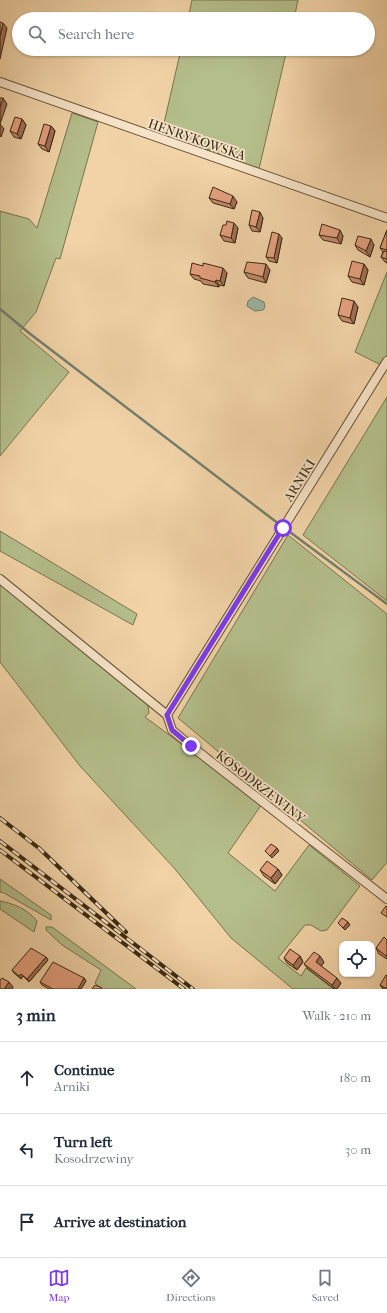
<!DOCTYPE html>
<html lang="en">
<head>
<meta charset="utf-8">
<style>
  body { margin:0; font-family:"IM FELL French Canon",serif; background:#f2f2f3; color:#1f2937 }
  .controls { position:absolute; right:12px; bottom:12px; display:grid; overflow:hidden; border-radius:8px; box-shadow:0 1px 3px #0004 }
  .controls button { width:36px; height:36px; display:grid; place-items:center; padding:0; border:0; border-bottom:1px solid #e0e1e3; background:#fff; color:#1f2937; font:20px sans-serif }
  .stop { position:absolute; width:12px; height:12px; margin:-9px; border:3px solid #7c3aed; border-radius:50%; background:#fff }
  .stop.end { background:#7c3aed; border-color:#fff; box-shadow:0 1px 4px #0008 }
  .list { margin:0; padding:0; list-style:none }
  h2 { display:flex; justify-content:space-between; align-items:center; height:52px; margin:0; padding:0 16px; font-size:17px }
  h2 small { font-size:13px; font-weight:400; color:#747a83 }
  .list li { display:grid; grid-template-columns:26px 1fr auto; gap:12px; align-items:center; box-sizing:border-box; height:72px; padding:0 16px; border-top:1px solid #e0e1e3 }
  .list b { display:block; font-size:15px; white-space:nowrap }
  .list p { margin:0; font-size:13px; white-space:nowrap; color:#747a83 }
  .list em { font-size:13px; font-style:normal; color:#747a83 }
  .icon { flex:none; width:22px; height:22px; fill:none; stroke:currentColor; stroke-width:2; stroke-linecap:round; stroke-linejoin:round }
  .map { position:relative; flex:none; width:387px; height:989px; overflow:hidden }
  .search { position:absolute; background:#fff; box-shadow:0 1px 3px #0004; left:12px; right:12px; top:12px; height:44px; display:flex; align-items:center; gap:10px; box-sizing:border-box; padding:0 14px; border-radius:22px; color:#747a83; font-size:15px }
  .sheet { height:268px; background:#fff }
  nav { display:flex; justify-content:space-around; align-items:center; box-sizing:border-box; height:56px; border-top:1px solid #e0e1e3; background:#fff; font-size:11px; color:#747a83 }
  nav a { display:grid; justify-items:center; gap:2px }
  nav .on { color:#7c3aed }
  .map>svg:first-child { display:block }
  .green { fill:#b4be8b; stroke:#77744e }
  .water { fill:#9bb8a8; stroke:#747f6c }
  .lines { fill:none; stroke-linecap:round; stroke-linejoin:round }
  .stream { stroke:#747f6c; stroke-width:2.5 }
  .minor-casing { stroke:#685436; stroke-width:10 }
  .minor { stroke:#f6e2c6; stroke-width:8 }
  .rail-casing { stroke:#3a2911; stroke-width:4 }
  .rail { stroke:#f6e2c6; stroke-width:2.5; stroke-dasharray:8; stroke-linecap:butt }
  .wall { fill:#c48a6c; stroke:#3a2911 }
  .shaded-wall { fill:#a07058; stroke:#3a2911 }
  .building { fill:#e4a07e; stroke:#3a2911 }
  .route { stroke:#7c3aed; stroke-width:5 }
  .labels { text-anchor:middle; stroke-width:3.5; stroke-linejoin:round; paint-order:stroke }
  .street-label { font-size:13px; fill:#3a2911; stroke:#f6e2c6 }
</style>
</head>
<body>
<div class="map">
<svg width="387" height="989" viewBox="0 0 387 989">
  <rect width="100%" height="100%" fill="#f1d3a7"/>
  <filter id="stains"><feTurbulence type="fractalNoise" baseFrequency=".005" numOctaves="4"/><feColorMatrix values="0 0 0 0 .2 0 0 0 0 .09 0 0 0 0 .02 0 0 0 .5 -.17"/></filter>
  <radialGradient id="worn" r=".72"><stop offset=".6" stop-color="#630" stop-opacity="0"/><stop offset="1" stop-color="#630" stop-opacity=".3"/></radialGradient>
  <path class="green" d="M192,0h106l-4,19h-106z
    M181,49h106l-28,120 -97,-37z
    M72,113l26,9 -38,137 -4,-1 -20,54 -16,19 49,41 -69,84v-245l29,8 8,9z
    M387,272v83l-6,10 -26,-13z
    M387,397v204l-84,-66z
    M0,531l137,83 -4,11 -133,-74z
    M288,535l99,79v248l-15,18 -194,-162z
    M0,579l147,119 2,15 -4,4 117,87 -34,49 47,38 34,-46 51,41 -33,44 -6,1 -10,-6h-6l-27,33 23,18 5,-8 28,21h-41l-62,-51 -56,-69 -95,-103 -80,-104z
    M0,879l51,36v5l-47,-27 -4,-1z
    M0,901c15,3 27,8 37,20l-3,11 -34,-23z
    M46,927h6l84,62h-34l-7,-6 6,-13 -39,-25 -16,-15z"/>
  <path class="water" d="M253,297l11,5 1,5 -2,3 -8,1 -8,-5 1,-5z"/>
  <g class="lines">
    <path class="stream" d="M0,309l29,24 246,188 112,83"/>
    <defs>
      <path id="minor" d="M0,82l387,136
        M0,579l167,136 5,15 19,16 196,153
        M167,715l220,-354"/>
    </defs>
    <use href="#minor" class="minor-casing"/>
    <use href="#minor" class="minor"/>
    <defs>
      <path id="rail" d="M0,818l40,31 86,83
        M0,841l193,148
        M0,850l184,139"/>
    </defs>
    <use href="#rail" class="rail-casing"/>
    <use href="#rail" class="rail"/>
  </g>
  <path class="wall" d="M22,119l4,6 -5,14 -7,-2 -4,-6z
    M51,126l4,5 -6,21 -7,-3 -4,-5z
    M209,198l28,4 -3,7 -21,-6z
    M263,218l-3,14 -8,-1 -3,-6z
    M238,228l-3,15 -11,-2 -4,-6z
    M387,230v33l-2,-1 -4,-5 2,-5 -3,-4z
    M319,235l24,1 -2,8 -18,-4z
    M282,238l-5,25 -8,-2 -3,-4z
    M355,245h19l-4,12 -12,-7z
    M364,264l4,6 -4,15 -12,-3 -4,-6z
    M270,270l-4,13 -18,-5 -4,-6z
    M227,273l-3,13 -5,-1v2l-16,-3 -2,-3 -7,-2 -4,-5z
    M358,307l-4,17 -12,-3 -4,-6z
    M278,869l4,6 -7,9 -11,-8 -4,-6z
    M387,940v19l-8,-5 -3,-6z
    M300,956l3,6 -6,8 -10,-7 -3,-5z
    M46,957l2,3 -19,22 -6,-6 -2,3 -7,-6 -2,-3z
    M324,962l-3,4 20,17 -4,6h-3l-26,-20 -4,-5z
    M84,978l2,3 -5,8h-32l-7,-4 -2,-3z
    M380,985l7,4h-4z"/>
  <path class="shaded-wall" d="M3,23l4,5 -7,31v-23z
    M3,98l4,6 -7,20 4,5 -3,8 -1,-2v-28z
    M22,119l4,6 -5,14 -4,-5z
    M51,126l4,5 -6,21 -4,-6z
    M233,196l4,6 -3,7 -4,-5z
    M260,212l3,6 -3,14 -4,-5z
    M234,223l4,5 -3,15 -4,-5z
    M340,230l3,6 -2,8 -4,-6z
    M279,234l3,4 -5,25 -3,-5z
    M371,239l3,6 -4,12 -4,-6z
    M266,264l4,6 -4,13 -3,-6z
    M364,264l4,6 -4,15 -4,-6z
    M223,268l4,5 -3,13 -4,-5z
    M216,280l3,5v2l-4,-5z
    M354,301l4,6 -4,17 -4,-6z
    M277,848l2,3 -7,7 -2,-2z
    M278,869l4,6 -7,9 -4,-6z
    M348,922l2,3 -5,5 -2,-2z
    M300,956l3,6 -6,8 -4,-5z
    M320,956l4,6 -4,6 -4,-6z
    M46,957l2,3 -19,22 -2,-3z
    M21,974l2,2 -2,3 -2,-3z
    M84,978l2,3 -5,8h-3z
    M337,978l4,5 -4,6h-2l-3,-4z
    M9,982l4,5 -1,2h-8z"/>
  <path class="building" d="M0,22l3,1 -3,13z
    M0,98h3l-3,9z
    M15,117l7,2 -5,15 -7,-3z
    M44,124l7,2 -6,20 -7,-2z
    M213,187l20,9 -3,8 -21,-6z
    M252,210l8,2 -4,15 -7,-2z
    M227,221l7,2 -3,15 -11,-3 3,-10h3z
    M322,224l18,6 -3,8 -18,-3z
    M387,230v20l-7,-2z
    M272,232l7,2 -5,24 -8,-1z
    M358,236l13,3 -5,12 -11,-6z
    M384,251l3,1v7l-6,-2z
    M352,261l12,3 -4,15 -12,-3z
    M247,262l19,2 -3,13 -19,-5z
    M192,263l11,3v-3l20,5 -3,13 -4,-1 -1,2 -15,-4v-2l-10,-2z
    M342,298l12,3 -4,17 -12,-3z
    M271,844l6,4 -7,8 -5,-5z
    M267,861l11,8 -7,9 -11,-8z
    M386,906l1,1v10l-6,-4z
    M342,918l6,4 -5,6 -5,-5z
    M384,937l3,3v15l-1,1 -10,-8z
    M31,948l15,9 -19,22 -6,-5 -2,2 -7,-6z
    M290,949l10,7 -7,9 -9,-7z
    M314,952l6,4 -4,6 21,16 -5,7 -28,-21z
    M53,962l31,16 -6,11h-25l-13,-7z
    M386,975l1,1v13l-7,-4z
    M2,978l7,4 -5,7h-4v-9z
    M95,985l7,3 -1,1h-9z"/>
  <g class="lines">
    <path class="route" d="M191,746l-19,-16 -5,-15 116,-187"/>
  </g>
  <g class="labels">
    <g class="street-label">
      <text transform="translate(197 139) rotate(19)" y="5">HENRYKOWSKA</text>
      <text transform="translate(299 480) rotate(-58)" y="5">ARNIKI</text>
      <text transform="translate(261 786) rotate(38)" y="5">KOSODRZEWINY</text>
    </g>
  </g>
  <rect width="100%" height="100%" filter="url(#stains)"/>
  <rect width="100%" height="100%" fill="url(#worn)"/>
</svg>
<div class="controls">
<button><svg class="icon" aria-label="locate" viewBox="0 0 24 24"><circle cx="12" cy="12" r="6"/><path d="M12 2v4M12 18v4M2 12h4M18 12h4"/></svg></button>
</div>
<div class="stop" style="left:283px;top:528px"></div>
<div class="stop end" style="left:191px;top:746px"></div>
<div class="search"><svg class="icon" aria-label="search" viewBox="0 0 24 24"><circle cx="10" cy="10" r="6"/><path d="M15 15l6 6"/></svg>Search here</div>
</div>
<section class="sheet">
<h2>3 min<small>Walk · 210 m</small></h2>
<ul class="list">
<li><svg class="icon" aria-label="ahead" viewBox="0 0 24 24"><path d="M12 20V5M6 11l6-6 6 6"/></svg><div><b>Continue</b><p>Arniki</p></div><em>180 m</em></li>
<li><svg class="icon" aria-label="left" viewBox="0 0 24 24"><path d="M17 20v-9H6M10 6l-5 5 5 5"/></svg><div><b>Turn left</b><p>Kosodrzewiny</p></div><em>30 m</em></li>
<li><svg class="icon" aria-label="arrive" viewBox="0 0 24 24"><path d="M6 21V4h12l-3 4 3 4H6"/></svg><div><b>Arrive at destination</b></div></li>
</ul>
</section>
<nav>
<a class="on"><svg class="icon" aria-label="map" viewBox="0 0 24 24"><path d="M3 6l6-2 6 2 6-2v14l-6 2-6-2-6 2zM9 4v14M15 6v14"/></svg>Map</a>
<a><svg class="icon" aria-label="directions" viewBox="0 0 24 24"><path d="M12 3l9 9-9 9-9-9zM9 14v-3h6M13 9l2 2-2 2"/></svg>Directions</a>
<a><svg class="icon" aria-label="saved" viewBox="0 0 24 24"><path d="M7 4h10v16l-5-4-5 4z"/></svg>Saved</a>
</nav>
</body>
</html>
